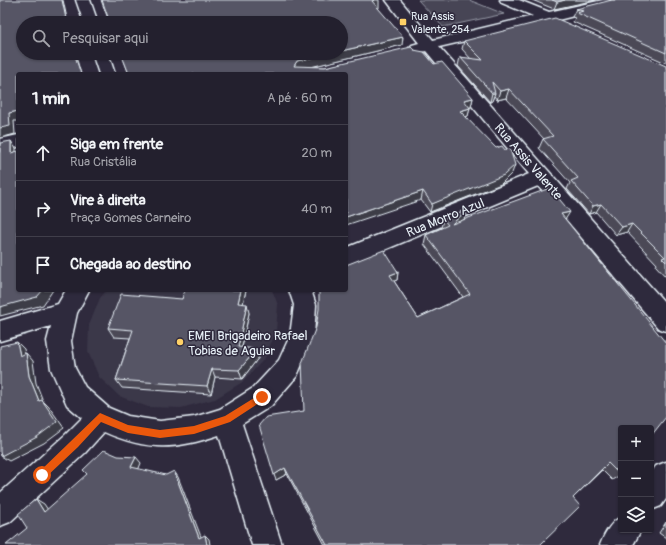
<!DOCTYPE html>
<html lang="pt">
<head>
<meta charset="utf-8">
<style>
  body { margin:0; font-family:Pangolin,sans-serif; background:#2b2836; color:#f1f3f6 }
  .controls { position:absolute; right:12px; bottom:12px; display:grid; overflow:hidden; border-radius:4px; box-shadow:0 1px 3px #0004 }
  .controls button { width:36px; height:36px; display:grid; place-items:center; padding:0; border:0; border-bottom:1px solid #403e4a; background:#23202e; color:#f1f3f6; font:20px sans-serif }
  .stop { position:absolute; width:12px; height:12px; margin:-9px; border:3px solid #ea580c; border-radius:50%; background:#fff }
  .stop.end { background:#ea580c; border-color:#fff; box-shadow:0 1px 4px #0008 }
  .list { margin:0; padding:0; list-style:none }
  h2 { display:flex; justify-content:space-between; align-items:center; height:52px; margin:0; padding:0 16px; font-size:17px }
  h2 small { font-size:13px; font-weight:400; color:#a3a3aa }
  .list li { display:grid; grid-template-columns:26px 1fr auto; gap:12px; align-items:center; box-sizing:border-box; height:56px; padding:0 16px; border-top:1px solid #403e4a }
  .list b { display:block; font-size:15px; white-space:nowrap }
  .list p { margin:0; font-size:13px; white-space:nowrap; color:#a3a3aa }
  .list em { font-size:13px; font-style:normal; color:#a3a3aa }
  .icon { flex:none; width:22px; height:22px; fill:none; stroke:currentColor; stroke-width:2; stroke-linecap:round; stroke-linejoin:round }
  .map { position:relative; flex:none; width:666px; height:545px; overflow:hidden }
  .search { position:absolute; background:#23202e; box-shadow:0 1px 3px #0004; left:16px; top:16px; width:332px; height:44px; display:flex; align-items:center; gap:10px; box-sizing:border-box; padding:0 14px; border-radius:22px; color:#a3a3aa; font-size:15px }
  .panel { position:absolute; background:#23202e; box-shadow:0 1px 3px #0004; left:16px; top:72px; width:332px; height:220px; border-radius:4px }
  .map>svg:first-child { display:block }
  .built { fill:#3b3749 }
  .green { fill:#464455; stroke:#979aa6 }
  .lines { fill:none; stroke-linecap:round; stroke-linejoin:round }
  .minor-casing { stroke:#e8f1f8; stroke-width:3 }
  .minor { fill:#2f2a3d; fill-rule:evenodd }
  .wall { fill:#4b4957; stroke:#e8f1f8 }
  .shaded-wall { fill:#3d3c47; stroke:#e8f1f8 }
  .building { fill:#575565; stroke:#e8f1f8 }
  .route { fill:#ea580c }
  .poi-dot { fill:#ffd166; stroke:#2f2a3d; stroke-width:1.5 }
  .labels { text-anchor:middle; stroke-width:3; stroke-linejoin:round; paint-order:stroke }
  .far-poi-label { font-size:11px; fill:#e8f1f8; stroke:#2f2a3d; text-anchor:start }
  .street-label { font-size:13px; fill:#e8f1f8; stroke:#2f2a3d }
  .poi-label { font-size:13px; fill:#e8f1f8; stroke:#2f2a3d; text-anchor:start }
</style>
</head>
<body>
<div class="map">
<svg width="666" height="545" viewBox="0 0 666 545">
  <rect width="100%" height="100%" fill="#2f2a3d"/>
  <filter id="ink" filterUnits="userSpaceOnUse"><feTurbulence type="fractalNoise" baseFrequency=".025" numOctaves="2"/><feDisplacementMap in="SourceGraphic" scale="8" xChannelSelector="R" yChannelSelector="G"/><feConvolveMatrix kernelMatrix="1 2 1 2 8 2 1 2 1" color-interpolation-filters="sRGB"/></filter>
  <g filter="url(#ink)">
    <path class="built" d="M107,290h165l6,15 -2,26 -11,27 -21,23 -29,18 -34,9 -33,-1 -29,-11 -20,-19 -11,-25 1,-27 11,-27z"/>
    <path class="green" d="M418,0h51l35,14 -61,13z"/>
    <g class="lines">
      <defs>
        <path id="minor" d="M76,0h14l8,23h-14z
          M386,0h14l33,40 100,-24 -31,-13 -2,-3h19l30,12 54,-12h25l-2,3 -76,19h-3l-108,25 227,257v27l-8,-3 -120,-142 -192,80v-18l183,-74 -103,-123 -9,2 -5,-2 -3,-3 3,-3 7,-2z
          M92,53h16l7,21h-16z
          M18,135v12l-18,4v-12z
          M66,290h23l-12,23 -6,28 4,27 10,19 24,21 19,8 32,5 34,-4 26,-8 33,-21 26,-28 11,-24 4,-31 -5,-15h22l5,15 -2,31 -17,40 -26,30 -29,18 40,121h-30l-33,-110c-44,15 -72,16 -115,-3l-19,21 -75,69 -10,4v-33l65,-58 17,-17 -15,-13 -16,-36 -4,-28 4,-15 -51,15v-20l58,-17z
          M666,462v37l-5,7 -10,4v-37l5,-7z
          M621,517v13h20l-8,15h-33c4,-10 10,-23 21,-28z"/>
      </defs>
      <use href="#minor" class="minor-casing"/>
      <use href="#minor" class="minor"/>
    </g>
    <path class="wall" d="M101,0l278,8h-1l24,37 -92,22h15l89,-17 20,14 39,34 -2,9h-1l-2,9 -2,1 46,56 -11,11 -71,28 -9,-12 -75,-126h-217z
      M532,0h64l-42,9z
      M666,0v63l-93,-41 2,-4 -3,-1 4,-8z
      M464,41l202,25v211l-10,-11 1,-2 -30,-32 -11,3 -20,-23 -7,2 -22,-25 3,-6 -31,-35 4,-9h1l-38,-41 -9,2 -3,-4 -2,5 -2,1 -32,-36 2,-9 11,2 -9,-10z
      M468,209l-3,9 -2,2h103l54,255 -8,5 -10,-10 -29,28 -33,47h-215l-38,-71 -11,6 28,-69 94,-139 -1,8 -3,1 24,37 45,-21 -39,-53 2,-9 15,-7 2,-9z
      M246,290l-3,14 6,9 -7,35 17,9 -17,22 -27,-2 -4,17 -89,-6 -6,-8 14,-42 -16,-1 -6,-9 74,-29z
      M666,522v16l-7,-5z"/>
    <path class="shaded-wall" d="M62,0h1l5,23h-1z
      M375,0h4v8l-7,1v-8z
      M565,0h31l-42,9 3,-7z
      M403,37l-1,8 -104,25 -4,-4 3,-5 35,-8h9v-2z
      M74,53h1l6,21 -6,-15z
      M509,89l-3,9 -9,2 3,-9z
      M492,93h3l-3,8 -2,1z
      M473,98l-2,9 -9,2 2,-9z
      M470,108l-2,8 -10,4 2,-9z
      M18,111v10h-4l1,13 -15,4v-10l9,-15z
      M11,141l5,8v12l-5,-8z
      M515,165l-3,8 -11,11 -71,28 2,-8z
      M423,191l-2,9 -75,25v-8z
      M601,204l-5,8 -7,2 4,-8z
      M468,209l-3,9 -15,14 2,-8z
      M570,212l-5,8 -4,-6z
      M632,224l-5,8 -11,3 6,-8z
      M398,272l-1,8 -8,3 1,-8z
      M43,290h10l-10,15 -43,11v-9z
      M241,290h5l-5,23 -3,-10z
      M247,304l2,9 -9,43 -2,-9z
      M17,342l7,7 3,14 -7,-7z
      M257,349l2,8 -17,22 -3,-9z
      M26,353l7,8 3,22 7,18 6,6 15,21 -20,15 -35,18 -8,-5 38,-55 -10,-25z
      M212,369l3,8 -4,17 -4,-8z
      M136,457l5,6 -4,10 -6,-6z
      M285,468l2,6 -11,6 -2,-5z
      M174,471l4,6 25,65 -4,-4z
      M36,499l8,5 8,12 -8,-4z
      M205,535l4,4 1,6h-3z"/>
    <path class="building" d="M0,0h62l5,23h-44v30h51l7,21h-63v37l-9,2 1,13 -10,2z
      M102,0h273l-3,1 31,36 -62,14v-28h-231z
      M552,0h13l-8,2z
      M612,0h54v53l-89,-40 6,-2 -7,-2z
      M555,18l111,48v196l-4,-4 3,-1 -33,-33 -10,3 -21,-23 -8,2 -22,-25 7,-3 -35,-39 10,-3 -44,-47 -9,2 -8,-9 3,11h-3l-32,-36 23,3 -19,-19z
      M411,47l3,3 10,2 10,12 8,-2 31,36 -9,2 6,8 -10,3 36,37 6,-2 3,4 5,-1 5,16 -11,10 -72,29 -9,-13 -77,26v-143h-217l-8,-21h211l-35,8 -3,5 31,1z
      M11,141v12l7,-2v139h25l-6,7 -37,10v-164z
      M550,188l20,24 -9,2 105,129v74l-15,19v-8h-30v45l-1,2 -12,-12 -35,35 7,8 -40,39h-213l-42,-77 -11,7 -15,-50 7,-8 38,-6 -2,-48 14,-36 3,-18v-19h27v-25l38,-15 14,22 -8,3 28,43 52,-24 -44,-59 22,-10 -5,-6 25,-10 -16,15z
      M185,290h56l-3,13 9,1 -9,43 19,2 -18,21 -27,-1 -5,17 -91,-6 17,-50 -25,-2 13,-34 61,5z
      M17,342l3,14 6,-3 3,23 10,25 3,-1 15,22 -20,15 -36,19 -1,-4v-106z
      M104,450l14,6 18,1 -5,10 35,8 8,-4 25,67 6,-3 2,10h-201l21,-17 -9,-14 18,-15 8,13 43,-38 -4,-4z"/>
  </g>
  <path class="route" d="M262,393l3,1v5l-35,23 -36,12 -34,4 -32,-5 -27,-11 -23,25 -33,31 -3,1 -3,-1 -1,-3 1,-3 61,-59 28,12 32,5 34,-4 31,-10z"/>
  <g class="poi-dot">
    <rect x="399" y="18" width="8" height="8" rx="2"/>
    <circle cx="180" cy="342" r="4"/>
  </g>
  <g class="labels">
    <g class="far-poi-label">
      <text x="411" y="20">Rua Assis<tspan x="411" dy="13">Valente, 254</tspan></text>
    </g>
    <g class="street-label">
      <text transform="translate(529 161) rotate(49)" y="5">Rua Assis Valente</text>
      <text transform="translate(445 217) rotate(-22)" y="5">Rua Morro Azul</text>
    </g>
    <g class="poi-label">
      <text x="188" y="340">EMEI Brigadeiro Rafael<tspan x="188" dy="15">Tobias de Aguiar</tspan></text>
    </g>
  </g>
</svg>
<div class="controls">
<button>+</button>
<button>−</button>
<button><svg class="icon" aria-label="layers" viewBox="0 0 24 24"><path d="M12 4l9 5-9 5-9-5zM3 14l9 5 9-5"/></svg></button>
</div>
<div class="stop" style="left:42px;top:475px"></div>
<div class="stop end" style="left:262px;top:397px"></div>
<div class="search"><svg class="icon" aria-label="search" viewBox="0 0 24 24"><circle cx="10" cy="10" r="6"/><path d="M15 15l6 6"/></svg>Pesquisar aqui</div>
<section class="panel">
<h2>1 min<small>A pé · 60 m</small></h2>
<ul class="list">
<li><svg class="icon" aria-label="ahead" viewBox="0 0 24 24"><path d="M12 20V5M6 11l6-6 6 6"/></svg><div><b>Siga em frente</b><p>Rua Cristália</p></div><em>20 m</em></li>
<li><svg class="icon" aria-label="right" viewBox="0 0 24 24"><path d="M7 20v-9h11M14 6l5 5-5 5"/></svg><div><b>Vire à direita</b><p>Praça Gomes Carneiro</p></div><em>40 m</em></li>
<li><svg class="icon" aria-label="arrive" viewBox="0 0 24 24"><path d="M6 21V4h12l-3 4 3 4H6"/></svg><div><b>Chegada ao destino</b></div></li>
</ul>
</section>
</div>
</body>
</html>
